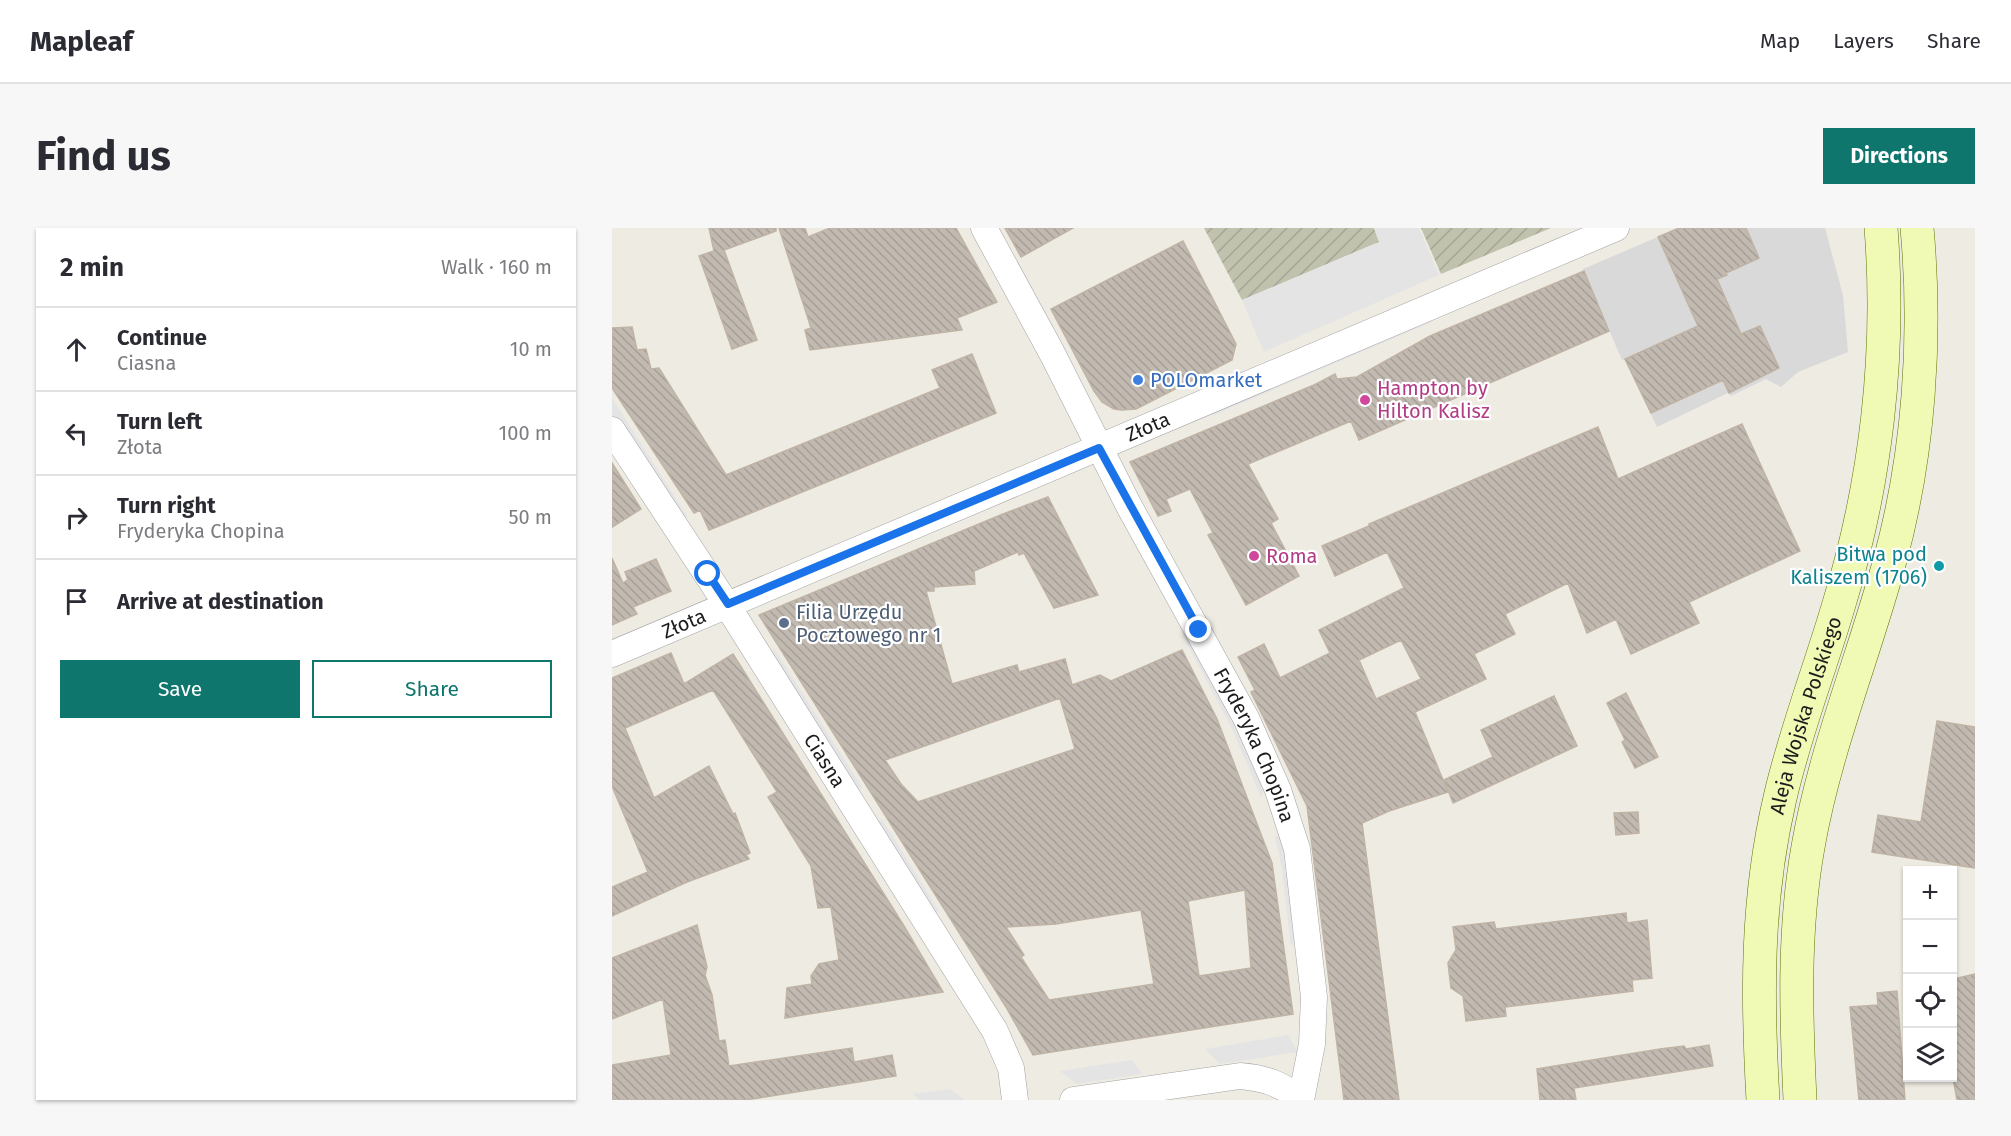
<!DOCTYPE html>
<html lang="en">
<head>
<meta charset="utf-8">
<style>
  body { margin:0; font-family:"Fira Sans",sans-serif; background:#f7f7f7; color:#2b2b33 }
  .controls { position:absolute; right:18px; bottom:18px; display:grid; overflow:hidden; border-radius:0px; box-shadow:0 2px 4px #0004 }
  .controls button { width:54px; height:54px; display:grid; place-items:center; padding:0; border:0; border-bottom:2px solid #e1e1e2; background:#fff; color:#2b2b33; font:30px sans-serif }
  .stop { position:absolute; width:18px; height:18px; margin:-14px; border:4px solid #1a73e8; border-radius:50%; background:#fff }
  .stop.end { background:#1a73e8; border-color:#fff; box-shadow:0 2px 6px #0008 }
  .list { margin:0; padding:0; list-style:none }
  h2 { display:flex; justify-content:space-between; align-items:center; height:78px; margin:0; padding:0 24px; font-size:26px }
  h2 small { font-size:20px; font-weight:400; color:#7c7c81 }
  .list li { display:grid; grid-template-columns:39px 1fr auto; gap:18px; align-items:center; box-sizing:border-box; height:84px; padding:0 24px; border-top:2px solid #e1e1e2 }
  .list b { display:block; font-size:22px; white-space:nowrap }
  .list p { margin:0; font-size:20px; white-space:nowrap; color:#7c7c81 }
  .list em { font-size:20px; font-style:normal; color:#7c7c81 }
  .actions { display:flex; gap:12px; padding:18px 24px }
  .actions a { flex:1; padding:14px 0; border:2px solid #0f766e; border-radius:0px; text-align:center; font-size:21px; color:#0f766e }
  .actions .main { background:#0f766e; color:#fff }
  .icon { flex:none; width:33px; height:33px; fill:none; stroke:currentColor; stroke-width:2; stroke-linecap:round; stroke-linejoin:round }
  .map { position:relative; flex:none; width:1363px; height:872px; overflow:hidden; border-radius:0px }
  header { display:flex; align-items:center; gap:36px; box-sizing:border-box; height:84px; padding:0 30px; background:#fff; border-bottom:2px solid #e1e1e2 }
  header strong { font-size:28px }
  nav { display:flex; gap:33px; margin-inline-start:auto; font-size:21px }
  .intro { display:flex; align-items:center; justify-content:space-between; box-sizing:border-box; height:144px; padding:0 36px }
  h1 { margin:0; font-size:42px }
  .button { padding:15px 27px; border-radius:0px; background:#0f766e; color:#fff; font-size:21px; font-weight:700 }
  main { display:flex; gap:36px; padding:0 36px }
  aside { flex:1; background:#fff; border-radius:0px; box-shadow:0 2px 4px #0004 }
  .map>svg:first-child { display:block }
  .residential { fill:#dad9d9 }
  .construction { fill:url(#construction-furrows) }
  .parking { fill:#e4e4e4 }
  .building { fill:url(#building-back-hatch); stroke:#bfb3a4; stroke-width:1.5; fill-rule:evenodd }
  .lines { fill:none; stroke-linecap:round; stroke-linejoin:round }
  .street-casing { stroke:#a3a3a3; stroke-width:27 }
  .secondary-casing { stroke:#5c7304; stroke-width:34 }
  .street { stroke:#fff; stroke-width:26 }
  .secondary { stroke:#f0fab4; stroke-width:33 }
  .route { stroke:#1a73e8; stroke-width:8 }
  .shop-dot { fill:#3f7fe0; stroke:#fff; stroke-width:2 }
  .hotel-dot { fill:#d1479c; stroke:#fff; stroke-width:2 }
  .culture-dot { fill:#0f9aa8; stroke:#fff; stroke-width:2 }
  .service-dot { fill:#5c6f8a; stroke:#fff; stroke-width:2 }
  .labels { text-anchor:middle; stroke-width:4.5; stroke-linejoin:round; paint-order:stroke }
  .shop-label { font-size:20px; fill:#366cbe; stroke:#fff; text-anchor:start }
  .hotel-label { font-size:20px; fill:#b23c85; stroke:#fff; text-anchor:start }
  .street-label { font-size:20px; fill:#1c1c1c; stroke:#fff }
  .culture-label { font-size:20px; fill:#0d838f; stroke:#fff; text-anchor:end }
  .service-label { font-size:20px; fill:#4e5e75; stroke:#fff; text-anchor:start }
</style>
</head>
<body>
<header>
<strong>Mapleaf</strong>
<nav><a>Map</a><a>Layers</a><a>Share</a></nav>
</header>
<div class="intro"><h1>Find us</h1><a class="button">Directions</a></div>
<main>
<aside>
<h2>2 min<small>Walk · 160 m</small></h2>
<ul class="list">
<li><svg class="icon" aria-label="ahead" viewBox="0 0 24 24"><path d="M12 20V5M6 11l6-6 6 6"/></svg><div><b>Continue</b><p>Ciasna</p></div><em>10 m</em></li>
<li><svg class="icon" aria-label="left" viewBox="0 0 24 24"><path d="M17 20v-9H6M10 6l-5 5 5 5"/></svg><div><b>Turn left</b><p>Złota</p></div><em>100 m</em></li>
<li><svg class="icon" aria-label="right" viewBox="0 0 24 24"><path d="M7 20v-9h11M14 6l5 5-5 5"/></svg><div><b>Turn right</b><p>Fryderyka Chopina</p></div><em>50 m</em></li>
<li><svg class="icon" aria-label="arrive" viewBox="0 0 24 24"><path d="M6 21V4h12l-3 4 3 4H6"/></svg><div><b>Arrive at destination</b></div></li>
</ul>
<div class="actions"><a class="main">Save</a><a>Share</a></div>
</aside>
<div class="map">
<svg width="1363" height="872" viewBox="0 0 1363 872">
  <defs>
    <pattern id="construction-furrows" width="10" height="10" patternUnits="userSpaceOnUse" patternTransform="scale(1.5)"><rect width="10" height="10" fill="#c0c2ad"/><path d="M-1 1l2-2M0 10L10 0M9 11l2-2" fill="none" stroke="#a4a694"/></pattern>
    <pattern id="building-back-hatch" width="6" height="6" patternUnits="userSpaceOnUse" patternTransform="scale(1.5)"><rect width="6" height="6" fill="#c2bab1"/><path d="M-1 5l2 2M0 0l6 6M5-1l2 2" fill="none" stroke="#a69f98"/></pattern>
  </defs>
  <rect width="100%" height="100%" fill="#eeebe2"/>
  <path class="residential" d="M1067,0h146l18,67 5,57 -50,20 -17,15 -15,-8 -35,17 -3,-3 -71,34 -32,-68 -3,1 -39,-91z"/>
  <path class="construction" d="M592,0h170l5,14 -137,58z
    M809,0h130l-110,46z"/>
  <path class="parking" d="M762,0h45l20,47 -175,77 -22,-52 137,-58z
    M817,85l3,9 -218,93 -4,-9z
    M0,170l75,118 -8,5 -67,-106z
    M580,401l76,151 -7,17 -29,-68 -50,-95z
    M161,419l89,140 -9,7 -79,-124z
    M270,591l57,92 -10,6 -56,-91z
    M672,605l16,102 -9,11 -9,-77 -7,-32z
    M676,807l10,17 -78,12 -15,-15z
    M520,832l10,14 -65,10 -17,-13z
    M338,861l15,11h-46l-6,-6z"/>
  <path class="building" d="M97,0h67v3l-52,19 33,90 -25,9 -33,-93 15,-5z
    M167,0h26l3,9 22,-9h126l41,74 -40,16 5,12 -152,20 -5,-20 6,-2z
    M393,0h68l-52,29z
    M1067,0h67l13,30 -33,15 1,2 -10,4 24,55 19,-8 19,42 -50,25 -6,-13 -72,33 -26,-54 73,-33 -40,-89z
    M571,13l53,103 -4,16 -96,49 -15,1 -7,-1 -12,-7 -8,-11 -43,-82z
    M972,43l25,60 -250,109 -8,-19 -103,43 30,55 -7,4 28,53 -53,29 -38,-70 5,-2 -23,-44 -24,10 5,12 -13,5 -28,-54 184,-77 21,-11 2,5 20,-2 73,-41z
    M20,99l5,23 9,-1 5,20 8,-1 67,107 214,-87 -8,-18 40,-16 24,59 -287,117 -9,-20 -6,3 -82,-125v-60z
    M1130,196l58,127 -111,51 10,21 -68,31 -15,-35 -29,14 -19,-50 -63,31 10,20 -41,20 12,25 -71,33 33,80 -59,19 -27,12 37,277h-55l-37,-294 -56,-114 4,-2 -17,-33 26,-13 16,34 50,-25 -11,-23 85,-42 -17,-36 -52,24 -13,-30 47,-20v-2l229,-97 20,52zM789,412l20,39 -45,20 -17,-39z
    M0,235l29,46 -29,18z
    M436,269l50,98 -44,13 -30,-55 -5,2 -1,-3 -44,19 1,13 -41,3v4h-8l26,93 65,-19 2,7 46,-13 7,26 28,-10 11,6 71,-31 35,69 55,144 21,151 -260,41 -27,-48 -247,-392 244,-101zM448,470l15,51 -157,53 -17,-18 -16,-24zM633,662l6,78 -52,8 -11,-75zM529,682l13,74 -105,16 -28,-43 3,-2 -18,-28 50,-3z
    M0,330l11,25 5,-3 -3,-8 31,-13 15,32 -38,16 4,7 -25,11z
    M59,425l13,31 49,-30 171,272 39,66 -158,26 2,-30 25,-4 -1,-8 8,-12 20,-4 -8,-53 -13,1 -7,-42 -43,-69 9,-5 -64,-102 -88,38 29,70 55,-32 24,48 2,-1 15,40 -4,2 3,4 -62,23 -75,34v-29l36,-15 -36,-86v-108z
    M1014,465l32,64 -23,11 -13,-26 3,-2 -18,-37z
    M942,468l23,50 -124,57 -9,-23 49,-23 -12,-27z
    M1325,493l38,6v141l-103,-16 6,-37 43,7z
    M1026,584l1,21 -23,2 -2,-22z
    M1014,685l1,10 20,-3 5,58 -20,2 1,11 -128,16 1,9 -40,5 -3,-25 -12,-8 -3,-25 8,-13 -3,-23 41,-5 2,7z
    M85,697l10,42 -2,8 7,20 7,46 6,-1 4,26 123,-18 2,14 38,-7 4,21 -150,24h-134v-35l59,-10 -8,-56 -51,20v-61z
    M1363,746v126h-18l-4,-22v-99z
    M1285,763l8,109h-46l-9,-93 28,-2 -1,-12z
    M1097,817l4,21 -139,22 2,12h-36l-3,-31 123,-20 24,-3 2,3z"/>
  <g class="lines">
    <defs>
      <g id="street">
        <path id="s1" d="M372,0l69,127 76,151 117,212 32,72 19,59 17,148 -2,47 -11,56"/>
        <path id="s2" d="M0,202l115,175 268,426 16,37 4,32"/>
        <path id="s3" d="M0,426l1004,-426"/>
        <path d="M461,872l167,-24c25,2 42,8 61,24"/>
      </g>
      <g id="secondary">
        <path id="s4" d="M1151,872c-6,-103 -7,-200 17,-302 15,-66 40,-129 59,-194 37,-121 52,-250 42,-376"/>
        <path d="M1188,872c-4,-85 -7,-169 8,-253 17,-98 56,-191 82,-287 29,-106 37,-223 27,-332"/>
      </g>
    </defs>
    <use href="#street" class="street-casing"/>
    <use href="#secondary" class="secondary-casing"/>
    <use href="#street" class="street"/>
    <use href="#secondary" class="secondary"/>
  </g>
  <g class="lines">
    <path class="route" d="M96,346l20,30 371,-156 100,182"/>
  </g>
  <circle class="shop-dot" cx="526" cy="152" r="6"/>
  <g class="hotel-dot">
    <circle cx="753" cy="172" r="6"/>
    <circle cx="642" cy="328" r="6"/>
  </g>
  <circle class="culture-dot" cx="1327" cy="338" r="6"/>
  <circle class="service-dot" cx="172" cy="395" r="6"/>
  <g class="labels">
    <g class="shop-label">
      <text x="538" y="159">POLOmarket</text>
    </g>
    <g class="hotel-label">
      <text x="765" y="167">Hampton by<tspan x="765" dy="23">Hilton Kalisz</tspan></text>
      <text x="654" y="335">Roma</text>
    </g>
    <g class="street-label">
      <text dy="7" stroke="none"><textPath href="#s3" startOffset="582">Złota</textPath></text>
      <text dy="7" stroke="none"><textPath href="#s3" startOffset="78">Złota</textPath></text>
      <text dy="7" stroke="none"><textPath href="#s4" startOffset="390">Aleja Wojska Polskiego</textPath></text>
      <text dy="7" stroke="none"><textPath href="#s1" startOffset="584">Fryderyka Chopina</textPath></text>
      <text dy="7" stroke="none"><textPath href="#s2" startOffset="393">Ciasna</textPath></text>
    </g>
    <g class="culture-label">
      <text x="1315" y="333">Bitwa pod<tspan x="1315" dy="23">Kaliszem (1706)</tspan></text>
    </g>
    <g class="service-label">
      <text x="184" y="391">Filia Urzędu<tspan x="184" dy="23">Pocztowego nr 1</tspan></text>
    </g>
  </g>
</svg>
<div class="controls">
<button>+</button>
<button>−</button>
<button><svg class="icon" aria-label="locate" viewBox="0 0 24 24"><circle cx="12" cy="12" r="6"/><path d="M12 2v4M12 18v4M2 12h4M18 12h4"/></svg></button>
<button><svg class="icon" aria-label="layers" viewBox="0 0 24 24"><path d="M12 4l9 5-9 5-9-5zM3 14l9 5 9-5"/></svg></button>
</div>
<div class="stop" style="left:96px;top:346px"></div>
<div class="stop end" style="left:587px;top:402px"></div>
</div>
</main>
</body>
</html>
